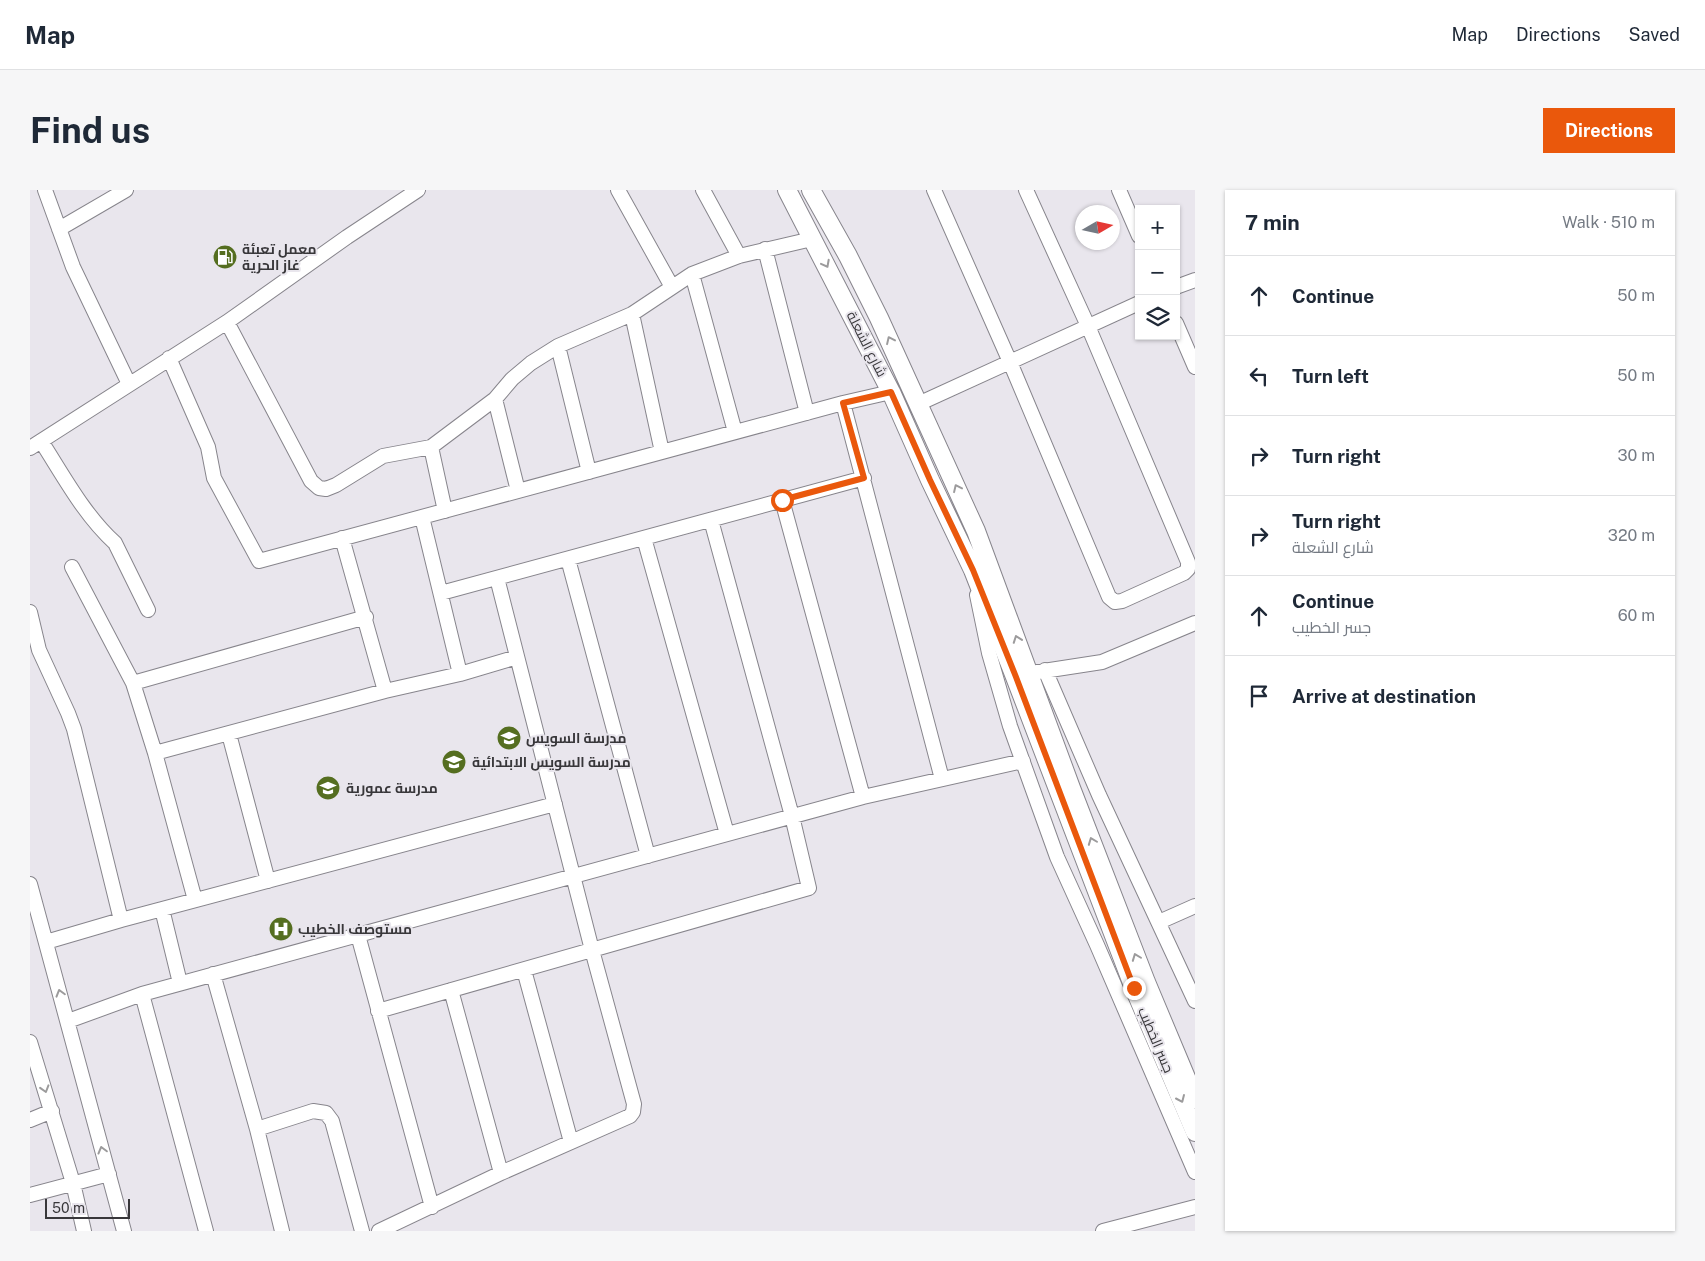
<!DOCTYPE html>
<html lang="en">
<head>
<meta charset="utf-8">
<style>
  body { margin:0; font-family:"Public Sans",Cairo,sans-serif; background:#f6f6f7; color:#1f2937 }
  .controls { position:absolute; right:15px; top:15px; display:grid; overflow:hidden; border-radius:0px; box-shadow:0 1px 4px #0004 }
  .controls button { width:45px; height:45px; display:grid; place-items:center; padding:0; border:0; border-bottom:1px solid #e0e1e3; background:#fff; color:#1f2937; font:25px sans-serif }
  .compass { position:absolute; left:1045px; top:15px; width:45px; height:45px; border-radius:50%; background:#fff; box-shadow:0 1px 4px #0004; rotate:81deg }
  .scale { position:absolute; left:15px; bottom:12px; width:85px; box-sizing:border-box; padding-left:5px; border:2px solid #38373a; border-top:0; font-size:14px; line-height:18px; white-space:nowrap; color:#38373a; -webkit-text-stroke:4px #e9e6ed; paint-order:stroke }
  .stop { position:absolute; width:15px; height:15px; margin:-11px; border:4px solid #ea580c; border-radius:50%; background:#fff }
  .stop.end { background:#ea580c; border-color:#fff; box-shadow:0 1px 5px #0008 }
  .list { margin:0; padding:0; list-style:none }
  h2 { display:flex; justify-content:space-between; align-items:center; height:65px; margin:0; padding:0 20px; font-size:21px }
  h2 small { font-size:16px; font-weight:400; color:#747a83 }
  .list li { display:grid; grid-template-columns:32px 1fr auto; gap:15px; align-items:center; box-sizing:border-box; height:80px; padding:0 20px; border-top:1px solid #e0e1e3 }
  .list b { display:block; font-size:19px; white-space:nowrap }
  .list p { margin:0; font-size:16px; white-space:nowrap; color:#747a83 }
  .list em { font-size:16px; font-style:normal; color:#747a83 }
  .icon { flex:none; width:28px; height:28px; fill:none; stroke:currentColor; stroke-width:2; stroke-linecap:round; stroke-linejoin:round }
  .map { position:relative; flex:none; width:1165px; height:1041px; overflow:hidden; border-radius:0px }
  header { display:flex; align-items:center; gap:30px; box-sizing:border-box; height:70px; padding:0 25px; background:#fff; border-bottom:1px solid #e0e1e3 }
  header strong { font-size:24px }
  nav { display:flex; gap:28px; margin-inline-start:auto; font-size:18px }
  .intro { display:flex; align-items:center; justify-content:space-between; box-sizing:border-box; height:120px; padding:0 30px }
  h1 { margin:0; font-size:35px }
  .button { padding:12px 22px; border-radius:0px; background:#ea580c; color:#fff; font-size:18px; font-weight:700 }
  main { display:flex; gap:30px; padding:0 30px }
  aside { flex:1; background:#fff; border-radius:0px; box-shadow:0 1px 4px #0004 }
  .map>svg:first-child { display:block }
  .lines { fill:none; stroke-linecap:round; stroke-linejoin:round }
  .minor-casing { stroke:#87858c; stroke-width:16 }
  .major-casing { stroke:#87858c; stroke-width:20 }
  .minor { stroke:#fff; stroke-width:14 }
  .major { stroke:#fff; stroke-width:18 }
  .oneway { stroke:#9c9b9c }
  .route { stroke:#ea580c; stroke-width:6 }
  .labels { text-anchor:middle; stroke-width:4; stroke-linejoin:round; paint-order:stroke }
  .poi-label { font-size:14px; font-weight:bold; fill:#38373a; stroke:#e9e6ed; text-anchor:start }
  .street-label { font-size:14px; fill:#38373a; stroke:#e9e6ed }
</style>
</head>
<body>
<header>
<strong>Map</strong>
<nav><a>Map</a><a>Directions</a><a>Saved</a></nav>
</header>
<div class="intro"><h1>Find us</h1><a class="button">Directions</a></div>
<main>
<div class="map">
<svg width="1165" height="1041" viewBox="0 0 1165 1041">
  <rect width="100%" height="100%" fill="#e9e6ed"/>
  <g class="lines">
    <defs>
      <path id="minor" d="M15,0l28,77 56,117
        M588,0l54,97
        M673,0l36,66
        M904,0l76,172 99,235 6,5 7,-1 62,-28 4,-4v-7l-100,-236 -62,-136
        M1089,0l20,46
        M29,39l67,-39
        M735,59l42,164
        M662,84l43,158
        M1146,97l19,-7
        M602,124l30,138
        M197,132l84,159 8,7 7,1 10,-4 47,-29 48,-9 64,-48 17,-20 19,-16 27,-17 74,-32 60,-40 47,-18 73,-17
        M1146,133l19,44
        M528,156l31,126
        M139,168l39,89 6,31 45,83 584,-158 48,-11
        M465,209l23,92
        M813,213l99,376
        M888,214l221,-101
        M11,251c22,34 43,74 74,102l33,67
        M401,257l14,64
        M0,258l197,-126 120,-85 71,-47
        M752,310l81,297
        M392,327l38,157
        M312,348l43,153
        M614,348l83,296
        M538,369l80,297
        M42,377l61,116 22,70 40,147
        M411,403l423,-115
        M947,405l12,58 21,73 47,131 40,88 98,227
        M0,422l9,38 29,63 6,16 47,191
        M1015,480l54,125 96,206
        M1007,482l65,-10 93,-39
        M103,493l233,-66
        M199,544l39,147
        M125,563l230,-62 75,-17 57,-17
        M0,694l94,347
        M132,719l18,74
        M1129,732l36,-16
        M328,745l74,272
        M16,752l75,-22 434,-116
        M494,780l47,172
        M183,784l44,155 25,102
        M421,800l50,183
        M112,804l64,237
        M348,821l431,-123 -17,-72 -81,-296
        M38,831l74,-27 721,-197 160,-36
        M0,852l43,141 11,48
        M0,930l22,-9
        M227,939l56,-18 13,2 6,8 30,110
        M0,1005l79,-21
        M349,1041l122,-58 129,-57 3,-4 1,-8 -42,-154 -95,-372
        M1073,1041l92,-24"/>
      <path id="major" d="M757,0l104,202 39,88 43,90 42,107 119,311 61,144
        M781,0l37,66 31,62 97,213 95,257 75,194 49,117"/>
    </defs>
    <use href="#minor" class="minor-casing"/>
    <use href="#major" class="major-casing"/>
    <use href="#minor" class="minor"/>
    <use href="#major" class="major"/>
  </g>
  <defs><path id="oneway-chevron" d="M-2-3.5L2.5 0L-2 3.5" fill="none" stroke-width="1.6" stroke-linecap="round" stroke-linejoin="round" transform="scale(1.25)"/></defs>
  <g class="oneway">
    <use href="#oneway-chevron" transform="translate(796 74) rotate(62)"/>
    <use href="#oneway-chevron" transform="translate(860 150) rotate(-115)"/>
    <use href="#oneway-chevron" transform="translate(927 298) rotate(-115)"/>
    <use href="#oneway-chevron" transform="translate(987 449) rotate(-110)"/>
    <use href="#oneway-chevron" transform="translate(1062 651) rotate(-111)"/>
    <use href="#oneway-chevron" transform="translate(1106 767) rotate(-111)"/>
    <use href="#oneway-chevron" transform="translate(30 803) rotate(-106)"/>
    <use href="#oneway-chevron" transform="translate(15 899) rotate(73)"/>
    <use href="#oneway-chevron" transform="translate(1151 909) rotate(66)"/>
    <use href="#oneway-chevron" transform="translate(72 960) rotate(-105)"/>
  </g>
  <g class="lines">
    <path class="route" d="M752,310l82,-22 -21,-75 48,-11 39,88 43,90 43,107 118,311"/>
  </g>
  <defs>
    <symbol id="fuel-disc" viewBox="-11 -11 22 22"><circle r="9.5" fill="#556e20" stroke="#e9e6ed"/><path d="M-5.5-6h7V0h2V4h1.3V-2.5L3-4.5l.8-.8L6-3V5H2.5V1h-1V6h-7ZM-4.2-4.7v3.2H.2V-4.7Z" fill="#fff"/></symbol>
    <symbol id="school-disc" viewBox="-11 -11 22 22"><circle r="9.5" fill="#556e20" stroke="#e9e6ed"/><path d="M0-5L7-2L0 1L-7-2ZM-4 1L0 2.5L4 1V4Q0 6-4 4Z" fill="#fff"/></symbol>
    <symbol id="hospital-disc" viewBox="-11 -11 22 22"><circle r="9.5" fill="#556e20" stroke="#e9e6ed"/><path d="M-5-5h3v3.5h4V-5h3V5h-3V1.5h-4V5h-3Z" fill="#fff"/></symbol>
  </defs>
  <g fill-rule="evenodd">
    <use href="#fuel-disc" x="181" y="53" width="28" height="28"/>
    <use href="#school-disc" x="465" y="534" width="28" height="28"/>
    <use href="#school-disc" x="410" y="558" width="28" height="28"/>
    <use href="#school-disc" x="284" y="584" width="28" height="28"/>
    <use href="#hospital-disc" x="237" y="725" width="28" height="28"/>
  </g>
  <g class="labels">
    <g class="poi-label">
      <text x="212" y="64">معمل تعبئة<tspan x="212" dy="16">غاز الحرية</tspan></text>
      <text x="496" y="553">مدرسة السويس</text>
      <text x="442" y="577">مدرسة السويس الابتدائية</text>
      <text x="316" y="603">مدرسة عمورية</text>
      <text x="268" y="744">مستوصف الخطيب</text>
    </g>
    <g class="street-label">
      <text transform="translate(837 154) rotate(63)" y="5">شارع الشعلة</text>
      <text transform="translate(1126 850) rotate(67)" y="5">جسر الخطيب</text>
    </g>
  </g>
</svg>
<div class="controls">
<button>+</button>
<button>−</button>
<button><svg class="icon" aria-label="layers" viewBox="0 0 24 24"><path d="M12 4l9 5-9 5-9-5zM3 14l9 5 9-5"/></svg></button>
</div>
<svg class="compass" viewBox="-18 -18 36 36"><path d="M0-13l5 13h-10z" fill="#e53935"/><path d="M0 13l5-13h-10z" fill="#747a83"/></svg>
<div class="scale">50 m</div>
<div class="stop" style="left:752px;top:310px"></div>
<div class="stop end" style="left:1104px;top:798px"></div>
</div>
<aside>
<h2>7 min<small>Walk · 510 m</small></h2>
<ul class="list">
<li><svg class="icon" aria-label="ahead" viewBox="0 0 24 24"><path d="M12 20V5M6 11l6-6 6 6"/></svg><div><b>Continue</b></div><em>50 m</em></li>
<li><svg class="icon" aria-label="left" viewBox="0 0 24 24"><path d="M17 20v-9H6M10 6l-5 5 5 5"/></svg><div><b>Turn left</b></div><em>50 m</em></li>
<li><svg class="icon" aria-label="right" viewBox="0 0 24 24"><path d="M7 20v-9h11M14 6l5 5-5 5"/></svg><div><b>Turn right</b></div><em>30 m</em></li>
<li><svg class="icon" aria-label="right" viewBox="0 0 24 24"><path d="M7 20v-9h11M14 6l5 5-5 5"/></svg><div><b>Turn right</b><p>شارع الشعلة</p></div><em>320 m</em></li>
<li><svg class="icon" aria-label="ahead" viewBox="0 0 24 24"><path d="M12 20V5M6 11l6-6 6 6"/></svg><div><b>Continue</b><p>جسر الخطيب</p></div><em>60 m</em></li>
<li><svg class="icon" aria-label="arrive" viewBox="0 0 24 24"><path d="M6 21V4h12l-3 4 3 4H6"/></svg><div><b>Arrive at destination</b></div></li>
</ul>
</aside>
</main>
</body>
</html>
